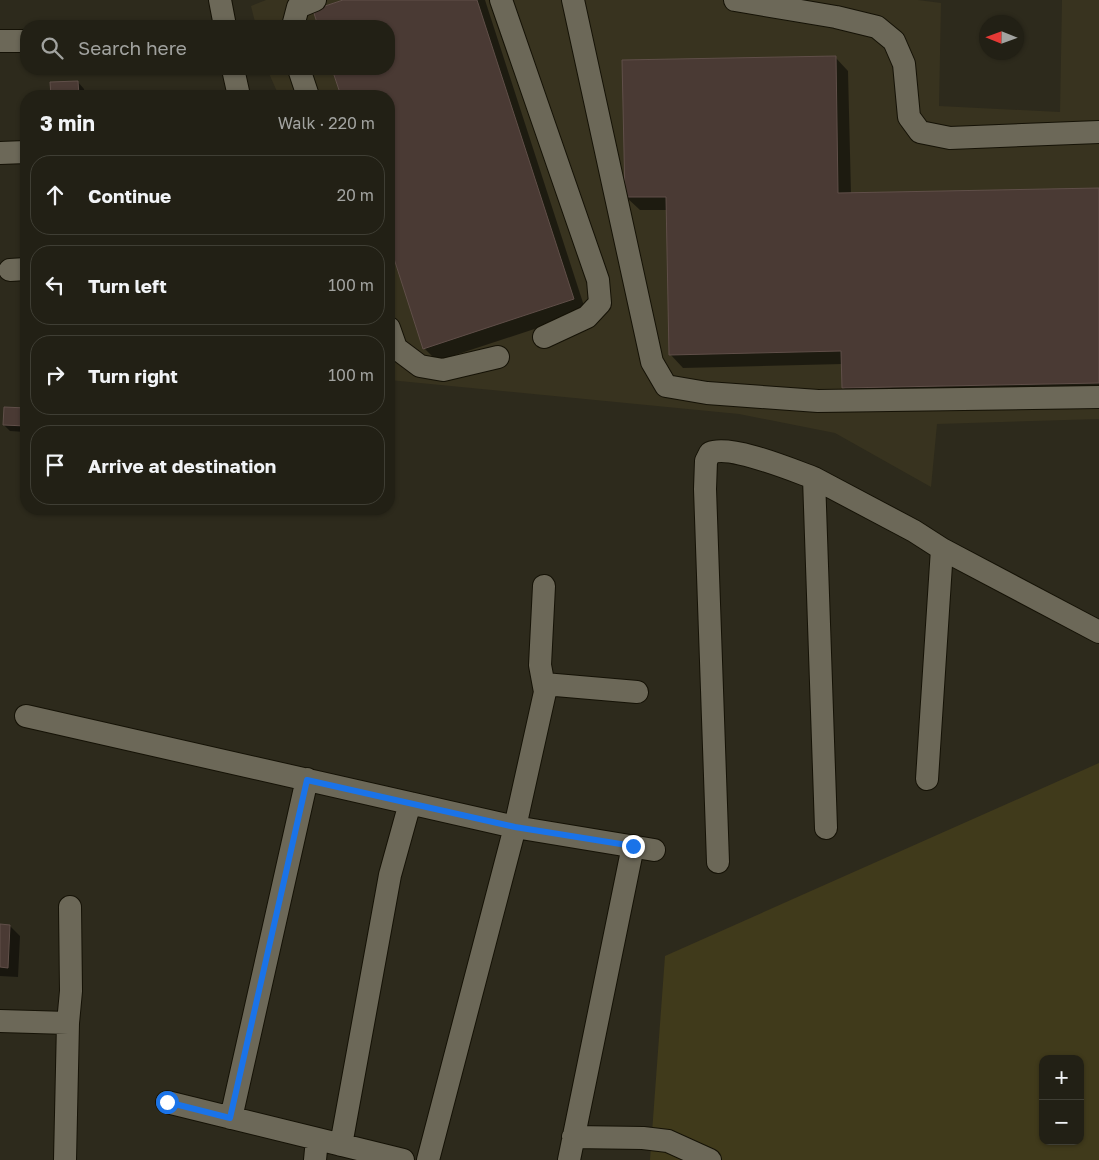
<!DOCTYPE html>
<html lang="en">
<head>
<meta charset="utf-8">
<style>
  body { margin:0; font-family:"Golos Text",sans-serif; background:#2e2d22; color:#f1f3f6 }
  .controls { position:absolute; right:15px; bottom:15px; display:grid; overflow:hidden; border-radius:10px; box-shadow:0 1px 4px #0004 }
  .controls button { width:45px; height:45px; display:grid; place-items:center; padding:0; border:0; border-bottom:1px solid #3f3e34; background:#222015; color:#f1f3f6; font:25px sans-serif }
  .compass { position:absolute; left:979px; top:15px; width:45px; height:45px; border-radius:50%; background:#222015; box-shadow:0 1px 4px #0004; rotate:271deg }
  .stop { position:absolute; width:15px; height:15px; margin:-11px; border:4px solid #1a73e8; border-radius:50%; background:#fff }
  .stop.end { background:#1a73e8; border-color:#fff; box-shadow:0 1px 5px #0008 }
  .list { margin:0; padding:0; list-style:none }
  h2 { display:flex; justify-content:space-between; align-items:center; height:65px; margin:0; padding:0 20px; font-size:21px }
  h2 small { font-size:16px; font-weight:400; color:#a2a3a0 }
  .list li { display:grid; grid-template-columns:32px 1fr auto; gap:15px; align-items:center; box-sizing:border-box; height:80px; margin:0 10px 10px; padding:0 10px; border:1px solid #3f3e34; border-radius:20px }
  .list b { display:block; font-size:19px; white-space:nowrap }
  .list em { font-size:16px; font-style:normal; color:#a2a3a0 }
  .icon { flex:none; width:28px; height:28px; fill:none; stroke:currentColor; stroke-width:2; stroke-linecap:round; stroke-linejoin:round }
  .map { position:relative; flex:none; width:1099px; height:1160px; overflow:hidden }
  .search { position:absolute; background:#222015; box-shadow:0 1px 4px #0004; left:20px; top:20px; width:375px; height:55px; display:flex; align-items:center; gap:12px; box-sizing:border-box; padding:0 18px; border-radius:20px; color:#a2a3a0; font-size:19px }
  .panel { position:absolute; background:#222015; box-shadow:0 1px 4px #0004; left:20px; top:90px; width:375px; height:425px; border-radius:20px }
  .map>svg:first-child { display:block }
  .built { fill:#38331f }
  .green { fill:#403a1b; fill-rule:evenodd }
  .shadow { fill:#0007 }
  .building { fill:#4a3a34; stroke:#604f49 }
  .lines { fill:none; stroke-linecap:round; stroke-linejoin:round }
  .minor-casing { stroke:#151206; stroke-width:24 }
  .minor { stroke:#6c6858; stroke-width:22 }
  .route { stroke:#1a73e8; stroke-width:6 }
</style>
</head>
<body>
<div class="map">
<svg width="1099" height="1160" viewBox="0 0 1099 1160">
  <rect width="100%" height="100%" fill="#2d2a1c"/>
  <path class="built" d="M266,0h652l23,3 -2,103 121,6 2,-112h37v419l-162,5 -6,63 -96,-54 -96,-19 -350,-34v-284h-110l-12,-27h122v-43h-133l-5,-20z"/>
  <path class="green" d="M1099,763v397h-449l15,-204zM1043,1059h37v82h-37z"/>
  <path class="shadow" d="M347,0h138l101,312 -149,49 -13,-13 -35,-109v-143h-47l-9,-27h56v-43h-69l-5,-15z
    M835,57l13,14 3,123 248,-5v207l-243,5 -13,-14v-23l-160,4 -13,-14 -3,-144h-27l-14,-13z
    M78,82l6,7 1,7h-33v-13z
    M5,408l21,1v23l-16,-1 -6,-6z
    M0,926h10l10,10 -2,41 -18,-1z"/>
  <path class="building" d="M343,0h134l97,299 -151,50 -34,-106v-147h-48l-9,-27h57v-43h-71l-5,-16z
    M836,56l2,137 261,-5v195l-257,5 -1,-37 -172,4 -3,-158h-41l-3,-137z
    M78,81l1,15h-28l-1,-14z
    M4,407l22,1v18l-23,-1z
    M0,924l10,1 -2,43 -8,-1z"/>
  <g class="lines">
    <defs>
      <path id="minor" d="M220,0l5,26
        M501,0l97,280 2,23 -13,14 -43,20
        M573,0l79,362 14,24 41,7 111,8 281,-4
        M735,0l101,17 41,10 17,14 10,23 5,53 11,15 30,6 149,-6
        M293,26l5,-19 17,-7
        M0,41h26
        M233,69l6,27
        M299,69l9,27
        M0,153l26,-1
        M10,270l16,-1
        M389,328l7,20 24,18 23,4 55,-13
        M942,549l157,83
        M544,586l-4,79 5,27 -30,135 139,23
        M544,684l93,8
        M26,716l489,111 -87,333
        M826,828l-12,-350 100,53 28,18 -15,230
        M718,862l-13,-373 1,-28 4,-8c20,-9 82,17 104,25
        M0,1021l68,2 3,-32 -1,-84
        M167,1102l236,58
        M231,1118l76,-339
        M573,1137l70,1 25,3 42,19
        M341,1145l49,-270 20,-72
        M65,1160l3,-137
        M315,1160l2,-21
        M569,1160l64,-314"/>
    </defs>
    <use href="#minor" class="minor-casing"/>
    <use href="#minor" class="minor"/>
  </g>
  <g class="lines">
    <path class="route" d="M167,1102l63,16 77,-338 208,47 118,19"/>
  </g>
</svg>
<div class="controls">
<button>+</button>
<button>−</button>
</div>
<svg class="compass" viewBox="-18 -18 36 36"><path d="M0-13l5 13h-10z" fill="#e53935"/><path d="M0 13l5-13h-10z" fill="#a2a3a0"/></svg>
<div class="stop" style="left:167px;top:1102px"></div>
<div class="stop end" style="left:633px;top:846px"></div>
<div class="search"><svg class="icon" aria-label="search" viewBox="0 0 24 24"><circle cx="10" cy="10" r="6"/><path d="M15 15l6 6"/></svg>Search here</div>
<section class="panel">
<h2>3 min<small>Walk · 220 m</small></h2>
<ul class="list">
<li><svg class="icon" aria-label="ahead" viewBox="0 0 24 24"><path d="M12 20V5M6 11l6-6 6 6"/></svg><div><b>Continue</b></div><em>20 m</em></li>
<li><svg class="icon" aria-label="left" viewBox="0 0 24 24"><path d="M17 20v-9H6M10 6l-5 5 5 5"/></svg><div><b>Turn left</b></div><em>100 m</em></li>
<li><svg class="icon" aria-label="right" viewBox="0 0 24 24"><path d="M7 20v-9h11M14 6l5 5-5 5"/></svg><div><b>Turn right</b></div><em>100 m</em></li>
<li><svg class="icon" aria-label="arrive" viewBox="0 0 24 24"><path d="M6 21V4h12l-3 4 3 4H6"/></svg><div><b>Arrive at destination</b></div></li>
</ul>
</section>
</div>
</body>
</html>
